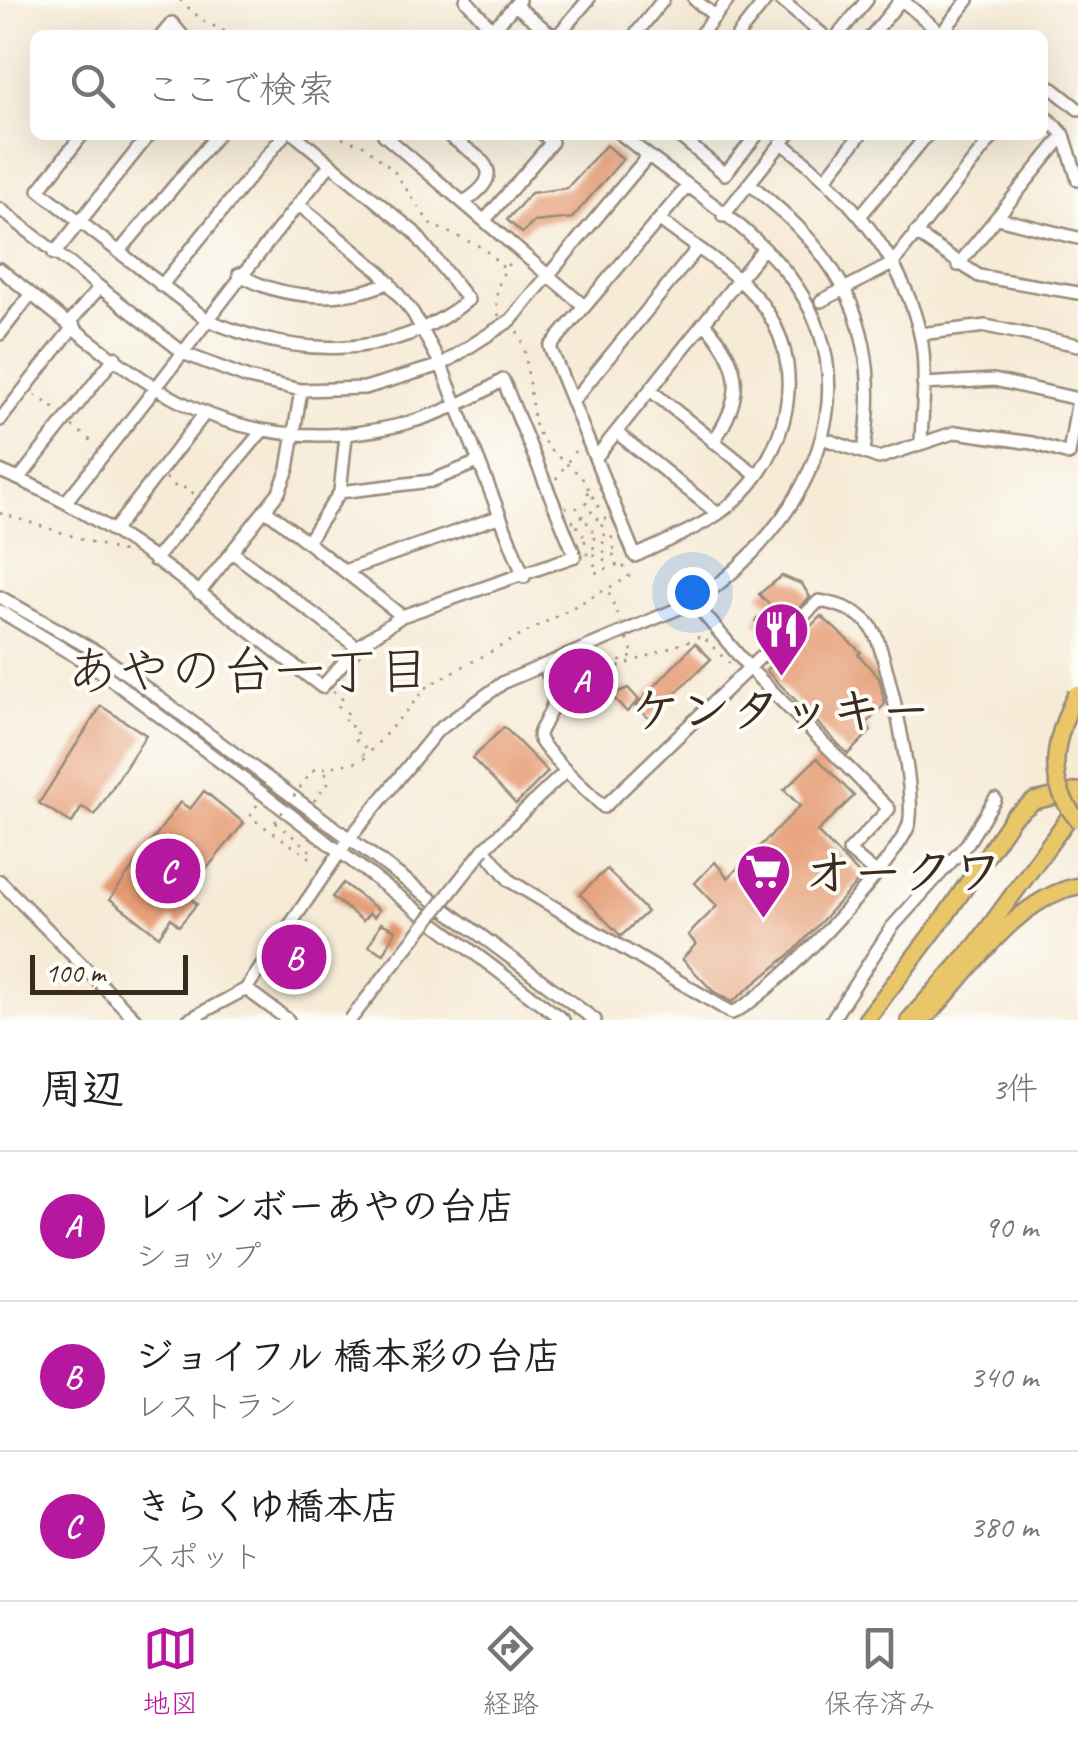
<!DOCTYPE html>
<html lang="ja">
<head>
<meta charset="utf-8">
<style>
  body { margin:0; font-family:Caveat,"Klee One",sans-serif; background:#f6f6f6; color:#222 }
  .scale { position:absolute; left:30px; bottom:25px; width:158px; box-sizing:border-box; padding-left:10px; border:5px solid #3b2a1e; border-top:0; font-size:28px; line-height:35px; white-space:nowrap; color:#3b2a1e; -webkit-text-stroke:8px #fdfcf7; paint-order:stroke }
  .you { position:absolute; left:692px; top:592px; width:35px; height:35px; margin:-25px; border:8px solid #fff; border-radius:50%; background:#1a73e8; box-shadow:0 0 0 15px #1a73e833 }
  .badge { display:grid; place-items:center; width:65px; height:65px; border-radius:50%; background:#b5179e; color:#fff; font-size:32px; font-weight:700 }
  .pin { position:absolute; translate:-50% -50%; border:5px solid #fff; box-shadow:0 2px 10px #0006 }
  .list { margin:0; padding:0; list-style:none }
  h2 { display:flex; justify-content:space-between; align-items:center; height:130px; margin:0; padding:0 40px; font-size:42px }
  h2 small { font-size:32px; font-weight:400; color:#767676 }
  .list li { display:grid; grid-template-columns:65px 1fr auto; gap:30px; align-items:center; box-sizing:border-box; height:150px; padding:0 40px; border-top:2px solid #e0e0e0 }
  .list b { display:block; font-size:38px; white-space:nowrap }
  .list p { margin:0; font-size:32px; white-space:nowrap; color:#767676 }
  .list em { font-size:32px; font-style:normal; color:#767676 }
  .icon { flex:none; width:55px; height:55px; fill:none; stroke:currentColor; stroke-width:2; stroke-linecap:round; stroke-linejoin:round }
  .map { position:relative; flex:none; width:1078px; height:1020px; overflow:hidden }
  .search { position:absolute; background:#fff; box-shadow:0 10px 40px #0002; left:30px; right:30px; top:30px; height:110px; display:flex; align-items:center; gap:25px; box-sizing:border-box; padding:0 35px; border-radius:15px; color:#767676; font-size:38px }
  .sheet { height:580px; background:#fff }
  nav { display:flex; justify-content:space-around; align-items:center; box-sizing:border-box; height:140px; border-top:2px solid #e0e0e0; background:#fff; font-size:28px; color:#767676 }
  nav a { display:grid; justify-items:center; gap:5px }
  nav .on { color:#b5179e }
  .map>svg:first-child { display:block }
  .building { fill:#e4986e }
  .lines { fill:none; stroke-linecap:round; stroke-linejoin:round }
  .minor-casing { stroke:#988a7a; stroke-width:16 }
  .highway-casing { stroke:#988a7a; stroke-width:20 }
  .path { stroke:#988a7a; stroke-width:2.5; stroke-dasharray:2.5 8; stroke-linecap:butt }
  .minor { stroke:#fff; stroke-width:11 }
  .highway { stroke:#e9c769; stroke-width:15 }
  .minor-bridge-casing { stroke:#988a7a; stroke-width:16; stroke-linecap:butt }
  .highway-bridge-casing { stroke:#988a7a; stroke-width:20; stroke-linecap:butt }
  .path-bridge { stroke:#988a7a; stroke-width:2.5; stroke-dasharray:2.5 8; stroke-linecap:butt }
  .minor-bridge { stroke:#fff; stroke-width:11 }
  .highway-bridge { stroke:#e9c769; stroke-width:15 }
  .labels { text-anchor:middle; stroke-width:8; stroke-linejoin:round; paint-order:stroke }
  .poi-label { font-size:50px; font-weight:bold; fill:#3b2a1e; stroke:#fdfcf7 }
  .neighbourhood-label { font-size:52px; fill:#3b2a1e; stroke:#fdfcf7 }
</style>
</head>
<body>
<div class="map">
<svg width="1078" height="1020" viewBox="0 0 1078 1020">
  <rect width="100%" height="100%" fill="#fdfcf7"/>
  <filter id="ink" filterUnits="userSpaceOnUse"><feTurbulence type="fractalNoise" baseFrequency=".01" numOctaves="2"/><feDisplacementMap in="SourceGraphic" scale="20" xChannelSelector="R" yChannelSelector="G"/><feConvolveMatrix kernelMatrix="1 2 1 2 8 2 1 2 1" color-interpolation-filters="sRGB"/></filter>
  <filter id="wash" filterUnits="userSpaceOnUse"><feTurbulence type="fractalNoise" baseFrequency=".0048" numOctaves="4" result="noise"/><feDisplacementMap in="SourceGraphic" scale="40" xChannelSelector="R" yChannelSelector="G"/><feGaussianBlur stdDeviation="2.25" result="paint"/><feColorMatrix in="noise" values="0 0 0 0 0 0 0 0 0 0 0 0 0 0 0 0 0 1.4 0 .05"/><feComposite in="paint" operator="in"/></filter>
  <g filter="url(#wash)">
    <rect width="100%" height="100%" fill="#f6ebd7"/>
    <g id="blocks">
      <path class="building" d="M606,145l17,14 -51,59 -38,4 -12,11 -15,-13 24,-27 36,-5z
        M782,576l20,8 8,13 -42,40 -13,-16 15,-16 -11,-11z
        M821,616l40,36 -3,2 21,24 6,26 -20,21 6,6 -23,23 -82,-84z
        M695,643l16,16 -62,60 -13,-13z
        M588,672l5,8 -19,11 -5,-8z
        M628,688l11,12 -12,12 -16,-17z
        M101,706l45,29 -51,80 -13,-8 -10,16 -33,-20z
        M504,727l44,45 -32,32 -44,-46z
        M817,758l37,38 -37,36 45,45 -68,74 -62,51 -19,-11 -31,-32 14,-15 -8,-9 29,-29 -22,-23 20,-21 13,16 72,-72 -16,-16z
        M204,791l40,32 -58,71 11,10 -18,22 -8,-8 -12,18 -49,-37 70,-97 10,7z
        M607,869l40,43 -26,24 -41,-42z
        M343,883l36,27 -5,7 -5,-4 -6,8 -31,-24z
        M381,923l15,7 -12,24 -15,-8z
        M286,951l22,16 -17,23 -22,-17z"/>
    </g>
  </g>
  <g filter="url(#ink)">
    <use href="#blocks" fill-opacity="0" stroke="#988a7a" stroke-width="2.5"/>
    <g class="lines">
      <defs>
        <path id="minor" d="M466,0l31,35
          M695,0l20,16
          M781,0l42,35
          M902,0l41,35
          M515,5l37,30
          M162,35l10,-12 10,12
          M479,35l21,-13 19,-22
          M558,35l30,-35
          M635,35l28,-35
          M700,35l28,-35
          M738,35l28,-35
          M838,35l29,-35
          M872,35l29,-35
          M940,35l28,-35
          M1043,81l35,28
          M1043,114l21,21 14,45
          M82,135l-43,55 167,129c86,38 185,44 262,-19l-54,-68 -119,-97
          M384,135l200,171
          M448,135c29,23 65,35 16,67
          M678,135l47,39 32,-39
          M782,143c63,48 120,110 138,191 8,33 2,74 1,108
          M826,178l34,-43
          M750,184c94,75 133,145 114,267
          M298,204l82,68 33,41 28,52 83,212
          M0,209l185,145 63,24 53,12 64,-2 76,-23 70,-45 137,-164
          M861,215l66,-80
          M723,216l65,-81
          M997,218l81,20
          M485,220l67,-78 -8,-7
          M660,220c34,27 82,54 106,90 46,68 16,160 -48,204 -25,17 -56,29 -83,42l-85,-209 136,-159
          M915,233l64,43 99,17
          M119,252l98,-117
          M54,254l95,-119
          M958,265l106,-130
          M0,269c51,41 103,85 158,120 107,67 241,58 345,-9l72,176 -173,60 -45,31 -35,40c-103,-78 -202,-167 -322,-216
          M239,274c43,26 105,29 150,8
          M161,286l123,-151
          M821,301l71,-37 102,-129
          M69,323l30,-35
          M704,323c39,41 41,73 9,119
          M0,334l31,-40
          M920,334l66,-8 92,19
          M923,384l71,-4 84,19
          M650,390l106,85
          M573,401l124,-152
          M0,420l74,-94
          M616,432l102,82
          M825,439l54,19 77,-26 76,11 37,11 9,-55
          M597,456l166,-207
          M19,479l96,-122
          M340,492l91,-11 45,-18
          M67,500c90,-110 172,-224 262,-334
          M266,510l136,106
          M114,530l92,-118
          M307,542l33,-50 6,-56
          M232,552l125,95
          M154,560l109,-130
          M347,570l151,-53
          M199,593l80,-101 9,-23 13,-79
          M0,597l97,55 498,368
          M694,602l56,67 139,140 -40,42 28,23
          M0,611l100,60 463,349
          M545,665l10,34c-15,46 -31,26 11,72l-82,78 26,32 222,132c41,-18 158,-144 176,-186 11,-27 -20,-165 -33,-193 -9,-21 -36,-30 -56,-33l-215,206 -38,-36
          M0,881l136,139
          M246,989l42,31
          M188,1020l58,-31 103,-150 88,-108 67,-49 190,-80c112,-76 189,-217 87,-336 -42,-48 -109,-90 -159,-131
          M832,1020l60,-93 75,-83 28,-45"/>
        <path id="highway" d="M866,1020l78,-102 69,-101 21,-16 44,-10
          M909,1020l68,-76 101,-139
          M917,1020l13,-7c40,-43 87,-115 148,-127"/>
      </defs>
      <use href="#minor" class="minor-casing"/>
      <use href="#highway" class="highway-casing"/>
      <path class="path" d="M180,0l23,21 30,14
        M332,135l31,10 31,26 36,53 53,24 21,20
        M499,316c-7,-17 1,-43 13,-56
        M35,395l22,15
        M72,426l25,19
        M166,478l11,10h12l6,8
        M556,479l23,-34
        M565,507l12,1 9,-5 2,-14
        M0,513l126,40
        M609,593l12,30
        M627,639l7,17 -22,8 1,5 89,-33 32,32
        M333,691l9,8 -5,6 13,10 -6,6 14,10 -5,7 12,9 -4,5 3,3
        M313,770l49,-9 67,-76 200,-108 -7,-14 -27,10 -1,-8 23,-12 -2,-5 -28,9v-6l25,-13 -2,-5 -27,9 -2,-6 26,-13 -3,-7 -30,12 -1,-7 26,-13 -18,-32 -31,-26 -15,-22 -11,-83 -8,-16
        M314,801l14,-18 -3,-14
        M257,805l-7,12 59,40 4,-4 -38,-31"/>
      <use href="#minor" class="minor"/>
      <use href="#highway" class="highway"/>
      <defs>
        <path id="minor-bridge" d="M350,1020l134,-171"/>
        <path id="highway-bridge" d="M1076,694c-21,43 -33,87 2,126"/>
      </defs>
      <use href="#minor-bridge" class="minor-bridge-casing"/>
      <use href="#highway-bridge" class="highway-bridge-casing"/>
      <path class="path-bridge" d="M275,822l38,-52"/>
      <use href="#minor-bridge" class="minor-bridge"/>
      <use href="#highway-bridge" class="highway-bridge"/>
    </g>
  </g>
  <defs>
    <symbol id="restaurant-pin" viewBox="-11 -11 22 30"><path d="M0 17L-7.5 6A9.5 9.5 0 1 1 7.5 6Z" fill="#b5179e" stroke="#fdfcf7"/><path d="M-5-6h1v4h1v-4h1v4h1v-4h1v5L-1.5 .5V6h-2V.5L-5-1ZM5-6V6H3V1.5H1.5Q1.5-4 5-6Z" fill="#fff"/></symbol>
    <symbol id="supermarket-pin" viewBox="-11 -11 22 30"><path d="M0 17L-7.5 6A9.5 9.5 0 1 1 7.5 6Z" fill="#b5179e" stroke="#fdfcf7"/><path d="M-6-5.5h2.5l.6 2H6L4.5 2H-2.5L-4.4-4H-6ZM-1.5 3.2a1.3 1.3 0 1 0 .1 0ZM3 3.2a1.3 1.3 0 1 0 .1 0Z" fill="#fff"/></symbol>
  </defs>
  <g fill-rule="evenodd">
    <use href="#restaurant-pin" x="750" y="598" width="63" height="86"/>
    <use href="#supermarket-pin" x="732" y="840" width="63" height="86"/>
  </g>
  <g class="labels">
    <g class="poi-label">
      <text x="781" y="727">ケンタッキー</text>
      <text x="803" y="889" text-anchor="start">オークワ</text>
    </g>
    <g class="neighbourhood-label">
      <text x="248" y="688">あやの台一丁目</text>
    </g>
  </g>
</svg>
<div class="scale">100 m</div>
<div class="you"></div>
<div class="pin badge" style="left:581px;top:681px">A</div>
<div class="pin badge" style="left:294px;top:957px">B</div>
<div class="pin badge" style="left:168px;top:871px">C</div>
<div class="search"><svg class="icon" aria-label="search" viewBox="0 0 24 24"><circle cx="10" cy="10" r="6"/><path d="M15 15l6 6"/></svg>ここで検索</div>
</div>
<section class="sheet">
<h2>周辺<small>3件</small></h2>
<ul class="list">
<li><span class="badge">A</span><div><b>レインボーあやの台店</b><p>ショップ</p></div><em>90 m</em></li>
<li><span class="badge">B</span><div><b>ジョイフル 橋本彩の台店</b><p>レストラン</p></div><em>340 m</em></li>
<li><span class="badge">C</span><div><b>きらくゆ橋本店</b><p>スポット</p></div><em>380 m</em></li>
</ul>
</section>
<nav>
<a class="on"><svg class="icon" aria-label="map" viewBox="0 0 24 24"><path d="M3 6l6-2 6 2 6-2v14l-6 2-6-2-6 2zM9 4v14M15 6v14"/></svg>地図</a>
<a><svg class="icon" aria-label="directions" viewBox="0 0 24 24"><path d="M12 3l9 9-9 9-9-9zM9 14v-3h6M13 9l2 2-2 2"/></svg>経路</a>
<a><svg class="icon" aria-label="saved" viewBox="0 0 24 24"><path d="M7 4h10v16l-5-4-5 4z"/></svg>保存済み</a>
</nav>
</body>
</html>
